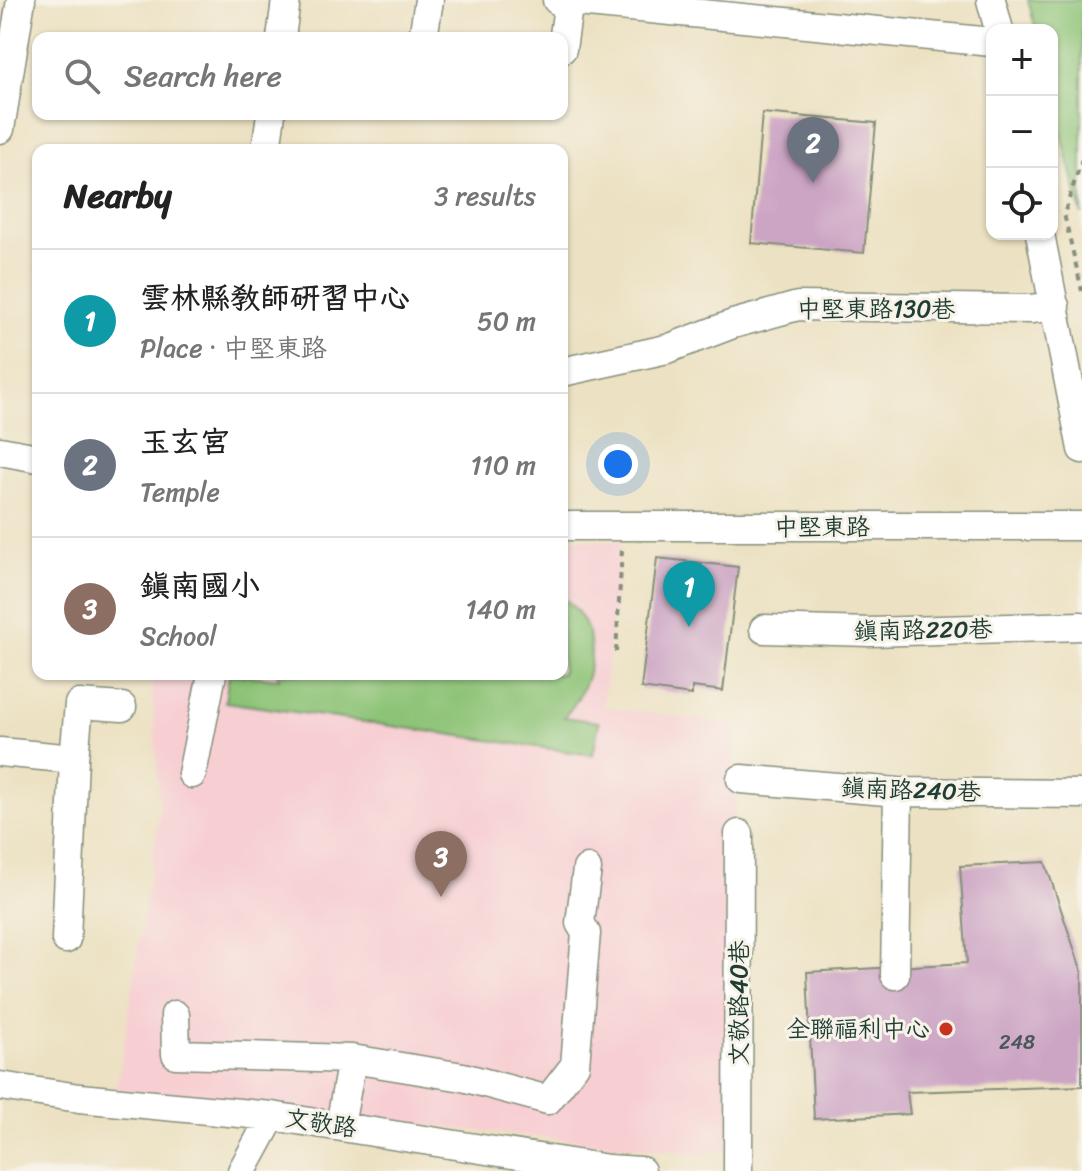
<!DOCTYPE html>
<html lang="en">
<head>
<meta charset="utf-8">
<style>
  body { margin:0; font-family:Sriracha,"LXGW WenKai TC",sans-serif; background:#f2f2f2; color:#222 }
  .controls { position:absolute; right:24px; top:24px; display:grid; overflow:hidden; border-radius:16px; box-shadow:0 2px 6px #0004 }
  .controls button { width:72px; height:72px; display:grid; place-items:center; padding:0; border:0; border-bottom:2px solid #e0e0e0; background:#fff; color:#222; font:40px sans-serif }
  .you { position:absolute; left:618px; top:464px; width:28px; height:28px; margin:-20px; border:6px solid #fff; border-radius:50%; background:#1a73e8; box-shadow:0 0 0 12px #1a73e833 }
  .badge { display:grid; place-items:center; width:52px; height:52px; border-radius:50%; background:#db2777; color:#fff; font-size:26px; font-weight:700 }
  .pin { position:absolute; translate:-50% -66px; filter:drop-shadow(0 2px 4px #0008) }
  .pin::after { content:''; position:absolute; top:42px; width:28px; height:24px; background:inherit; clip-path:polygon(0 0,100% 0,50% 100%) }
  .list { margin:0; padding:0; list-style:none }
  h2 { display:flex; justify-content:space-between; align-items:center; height:104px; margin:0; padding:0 32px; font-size:34px }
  h2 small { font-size:26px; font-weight:400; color:#767676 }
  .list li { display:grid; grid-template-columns:52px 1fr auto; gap:24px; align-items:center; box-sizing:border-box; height:144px; padding:0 32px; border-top:2px solid #e0e0e0 }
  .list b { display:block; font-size:30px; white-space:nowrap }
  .list p { margin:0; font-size:26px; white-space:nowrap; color:#767676 }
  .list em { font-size:26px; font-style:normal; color:#767676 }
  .icon { flex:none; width:44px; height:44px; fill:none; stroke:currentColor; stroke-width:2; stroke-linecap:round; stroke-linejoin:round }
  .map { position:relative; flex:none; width:1082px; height:1171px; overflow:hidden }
  .search { position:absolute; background:#fff; box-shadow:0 2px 6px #0004; left:32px; top:32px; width:536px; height:88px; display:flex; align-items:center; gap:20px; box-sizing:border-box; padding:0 28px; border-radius:16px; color:#767676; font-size:30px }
  .panel { position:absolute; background:#fff; box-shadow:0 2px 6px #0004; left:32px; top:144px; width:536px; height:536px; border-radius:16px }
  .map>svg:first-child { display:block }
  .built { fill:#f7cfd3 }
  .green { fill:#8cc376; stroke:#568055; stroke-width:2 }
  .building { fill:#cca4c4 }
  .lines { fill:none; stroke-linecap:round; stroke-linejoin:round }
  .minor-casing { stroke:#868f7b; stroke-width:31 }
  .path { stroke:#868f7b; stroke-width:4; stroke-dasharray:6 6; stroke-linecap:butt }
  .minor { stroke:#fff; stroke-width:28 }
  .poi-dot { fill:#c8321e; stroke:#f7f3e8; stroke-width:3 }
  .labels { text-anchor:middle; stroke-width:6; stroke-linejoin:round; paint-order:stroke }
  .number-label { font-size:20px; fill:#4a5758 }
  .street-label { font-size:24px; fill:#1f3d34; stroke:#f7f3e8 }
  .poi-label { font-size:24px; fill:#1f3d34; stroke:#f7f3e8; text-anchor:end }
</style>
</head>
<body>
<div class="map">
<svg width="1082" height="1171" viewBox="0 0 1082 1171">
  <rect width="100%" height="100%" fill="#f7f3e8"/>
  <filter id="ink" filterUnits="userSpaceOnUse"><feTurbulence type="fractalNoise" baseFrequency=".0125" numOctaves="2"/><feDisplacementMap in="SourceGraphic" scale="16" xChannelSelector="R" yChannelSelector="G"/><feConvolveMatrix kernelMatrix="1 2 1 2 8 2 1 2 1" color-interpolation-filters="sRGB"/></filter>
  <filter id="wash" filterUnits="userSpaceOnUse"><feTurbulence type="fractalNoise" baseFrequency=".006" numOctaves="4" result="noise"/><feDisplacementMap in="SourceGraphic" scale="32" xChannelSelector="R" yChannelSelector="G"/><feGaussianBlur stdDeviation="1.8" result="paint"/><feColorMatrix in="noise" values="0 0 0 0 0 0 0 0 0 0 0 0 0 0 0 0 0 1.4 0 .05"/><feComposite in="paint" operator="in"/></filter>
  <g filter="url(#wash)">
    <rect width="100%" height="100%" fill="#ece1c2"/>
    <path class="built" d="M562,539l59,2 -18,166 132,18v258l-7,166 -25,5 -587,-61 44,-282 -9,-137h411z"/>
    <path class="green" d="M1028,0h54v215l-30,-120v-65h-16z
      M562,597c43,31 33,85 2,120l35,5 -6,33 -368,-53 4,-28 50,5 -2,-5h285z"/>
    <g id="blocks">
      <path class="building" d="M762,113l114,10 -12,130 -113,-10z
        M657,558l81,9 -15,124 -31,-4v8l-51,-7z
        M1045,862l37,110v114l-175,6 3,22 -96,5 -7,-147 160,-9 -7,-97z"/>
    </g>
  </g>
  <g filter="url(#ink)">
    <use href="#blocks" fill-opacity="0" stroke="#868f7b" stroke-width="2"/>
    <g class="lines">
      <defs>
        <path id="minor" d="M557,0l435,42
          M991,0l8,30
          M281,38l5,-38
          M423,38l6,-38
          M562,49l7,-49
          M0,129l21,-129
          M266,150l5,-36
          M1040,234l42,215
          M562,372l105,-23 66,-25 65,-18 233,3 24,-3
          M0,451l38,7
          M562,526h520
          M764,629l106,3 212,-6
          M0,752l74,7
          M192,774l20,-100
          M741,779l157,13 184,2
          M66,939l8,-180 5,-55 43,3
          M895,975l3,-183
          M175,1015l1,39 176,5 111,18 85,23 27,-35 11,-132 -6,-10 7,-54
          M0,1086l79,12 193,18 336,53 33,2
          M340,1126l12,-67
          M242,1171l30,-55
          M738,1171l1,-337"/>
      </defs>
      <use href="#minor" class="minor-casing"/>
      <path class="path" d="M1082,159l-18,55 18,77
        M616,652l6,-102"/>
      <use href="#minor" class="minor"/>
    </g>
  </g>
  <circle class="poi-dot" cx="946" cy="1029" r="8"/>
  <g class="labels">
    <g class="number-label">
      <text x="1017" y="1049">248</text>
    </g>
    <g class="street-label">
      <text x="876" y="317">中堅東路130巷</text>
      <text x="822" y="535">中堅東路</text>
      <text transform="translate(923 630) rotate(-1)" y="8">鎮南路220巷</text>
      <text transform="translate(911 790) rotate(2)" y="8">鎮南路240巷</text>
      <text transform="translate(739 1003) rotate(-90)" y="8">文敬路40巷</text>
      <text transform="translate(321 1123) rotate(9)" y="8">文敬路</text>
    </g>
    <g class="poi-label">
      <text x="930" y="1037">全聯福利中心</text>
    </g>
  </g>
</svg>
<div class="controls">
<button>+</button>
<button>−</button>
<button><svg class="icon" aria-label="locate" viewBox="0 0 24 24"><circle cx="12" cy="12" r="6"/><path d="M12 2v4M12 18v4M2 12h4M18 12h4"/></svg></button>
</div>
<div class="you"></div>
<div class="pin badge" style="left:689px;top:627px;background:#0f9aa8">1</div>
<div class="pin badge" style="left:813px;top:183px;background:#6b7280">2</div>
<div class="pin badge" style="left:441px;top:897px;background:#8d6e63">3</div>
<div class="search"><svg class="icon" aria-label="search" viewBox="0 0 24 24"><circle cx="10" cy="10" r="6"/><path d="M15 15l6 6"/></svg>Search here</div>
<section class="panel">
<h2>Nearby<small>3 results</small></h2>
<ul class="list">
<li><span class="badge" style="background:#0f9aa8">1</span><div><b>雲林縣教師研習中心</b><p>Place · 中堅東路</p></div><em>50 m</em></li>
<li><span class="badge" style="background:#6b7280">2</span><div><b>玉玄宮</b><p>Temple</p></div><em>110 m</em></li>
<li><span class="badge" style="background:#8d6e63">3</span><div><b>鎮南國小</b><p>School</p></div><em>140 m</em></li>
</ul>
</section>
</div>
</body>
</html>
